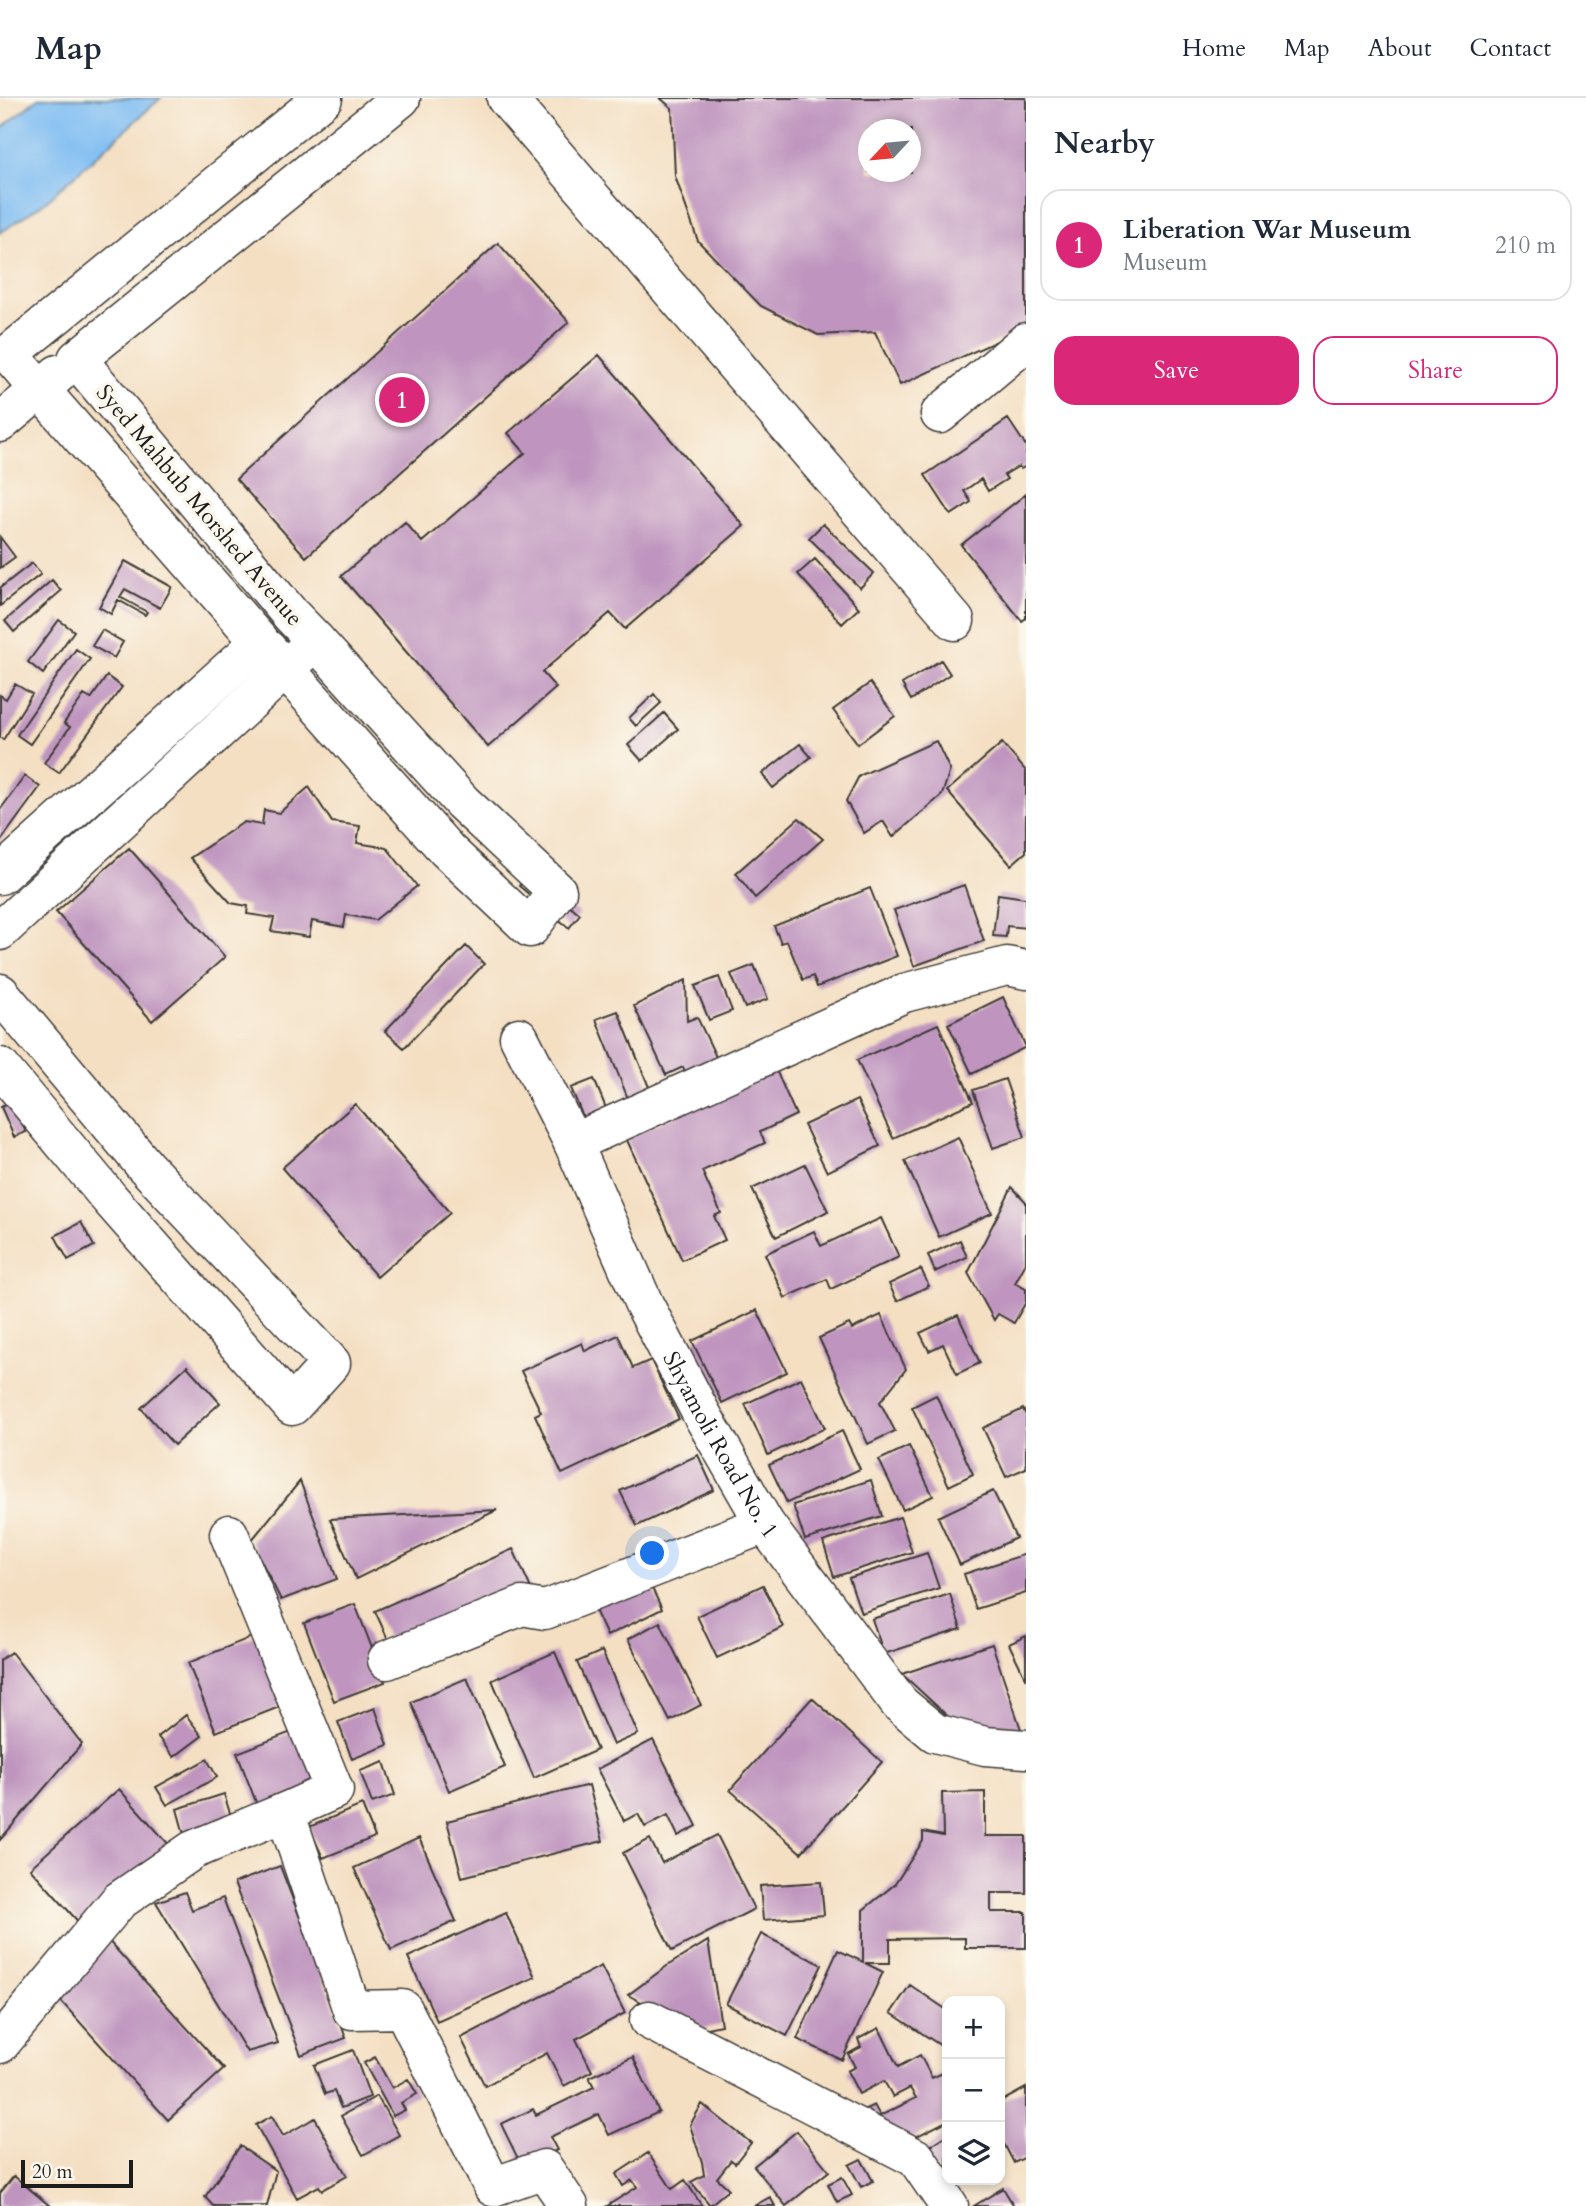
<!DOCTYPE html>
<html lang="en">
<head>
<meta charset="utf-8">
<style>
  body { margin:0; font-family:Cardo,serif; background:#f6f6f7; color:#1f2937 }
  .controls { position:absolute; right:21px; bottom:21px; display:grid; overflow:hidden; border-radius:14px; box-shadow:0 4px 10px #0003 }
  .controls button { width:63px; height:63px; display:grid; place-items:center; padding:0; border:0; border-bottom:2px solid #e0e1e3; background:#fff; color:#1f2937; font:35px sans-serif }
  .compass { position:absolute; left:858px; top:21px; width:63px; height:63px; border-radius:50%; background:#fff; box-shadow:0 4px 10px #0003; rotate:244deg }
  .scale { position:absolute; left:21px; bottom:18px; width:112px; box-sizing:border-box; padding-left:7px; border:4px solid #1c1c1c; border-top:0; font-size:19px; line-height:24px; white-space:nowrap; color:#1c1c1c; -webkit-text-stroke:5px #fbf7ec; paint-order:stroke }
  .you { position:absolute; left:653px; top:1456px; width:24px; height:24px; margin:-18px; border:5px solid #fff; border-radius:50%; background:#1a73e8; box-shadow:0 0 0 10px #1a73e833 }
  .badge { display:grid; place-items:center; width:46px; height:46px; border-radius:50%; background:#db2777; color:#fff; font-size:23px; font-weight:700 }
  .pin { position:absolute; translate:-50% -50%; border:4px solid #fff; box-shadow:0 2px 7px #0006 }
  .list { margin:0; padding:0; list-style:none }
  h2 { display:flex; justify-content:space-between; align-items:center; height:91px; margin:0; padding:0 28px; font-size:30px }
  h2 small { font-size:23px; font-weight:400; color:#747a83 }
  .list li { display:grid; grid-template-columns:46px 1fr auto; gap:21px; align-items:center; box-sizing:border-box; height:112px; margin:0 14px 14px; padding:0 14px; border:2px solid #e0e1e3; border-radius:21px }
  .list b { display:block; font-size:26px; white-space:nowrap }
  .list p { margin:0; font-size:23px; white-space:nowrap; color:#747a83 }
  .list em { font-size:23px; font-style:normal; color:#747a83 }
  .actions { display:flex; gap:14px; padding:21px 28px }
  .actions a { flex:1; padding:16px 0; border:2px solid #db2777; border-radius:21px; text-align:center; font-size:24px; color:#db2777 }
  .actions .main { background:#db2777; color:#fff }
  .icon { flex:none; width:38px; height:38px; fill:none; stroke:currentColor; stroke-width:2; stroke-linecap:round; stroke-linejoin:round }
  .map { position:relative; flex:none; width:1026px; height:2108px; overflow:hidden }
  header { display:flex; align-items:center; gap:42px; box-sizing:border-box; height:98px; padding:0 35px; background:#fff; border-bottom:2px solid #e0e1e3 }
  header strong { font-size:33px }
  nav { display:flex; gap:38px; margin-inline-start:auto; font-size:24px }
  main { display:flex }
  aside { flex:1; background:#fff }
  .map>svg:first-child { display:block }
  .water { fill:#80bef3; stroke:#4e6d88; stroke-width:2 }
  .building { fill:#bf95bf; fill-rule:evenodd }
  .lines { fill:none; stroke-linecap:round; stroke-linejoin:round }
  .minor-casing { stroke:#3c3935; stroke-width:41 }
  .minor { stroke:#fff; stroke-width:38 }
  .labels { text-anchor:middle; stroke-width:7; stroke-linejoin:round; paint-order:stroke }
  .street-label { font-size:23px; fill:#1c1c1c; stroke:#fbf7ec }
</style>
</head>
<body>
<header>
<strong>Map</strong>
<nav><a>Home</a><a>Map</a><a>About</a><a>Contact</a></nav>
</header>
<main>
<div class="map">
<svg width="1026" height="2108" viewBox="0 0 1026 2108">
  <rect width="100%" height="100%" fill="#fbf7ec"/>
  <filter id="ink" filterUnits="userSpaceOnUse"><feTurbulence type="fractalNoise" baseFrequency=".0143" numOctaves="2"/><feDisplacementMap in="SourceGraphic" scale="14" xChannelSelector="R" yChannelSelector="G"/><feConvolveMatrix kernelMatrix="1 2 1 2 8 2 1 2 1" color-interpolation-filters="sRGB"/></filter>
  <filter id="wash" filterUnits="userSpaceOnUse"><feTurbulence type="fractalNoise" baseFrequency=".00686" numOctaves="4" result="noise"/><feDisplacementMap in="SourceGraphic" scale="28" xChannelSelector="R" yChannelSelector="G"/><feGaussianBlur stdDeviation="1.57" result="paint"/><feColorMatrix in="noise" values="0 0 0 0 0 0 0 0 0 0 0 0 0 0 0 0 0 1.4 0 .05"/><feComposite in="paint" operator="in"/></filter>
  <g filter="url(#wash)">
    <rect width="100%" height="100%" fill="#f4dfc3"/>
    <path class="water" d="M38,0h123l-116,104 -45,31v-103z"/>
    <g id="blocks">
      <path class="building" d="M660,0h366v230l-126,57 -25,-53 -57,3 -57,-29 -63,-65 -23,-65 -3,-68zM869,32h42v42h-42z
        M498,145l71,79 -263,235 -70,-78z
        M599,257l145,171 -119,103 -15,-16 -68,59 14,16 -68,59 -147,-171 64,-54 17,20 103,-89 -17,-20z
        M1008,321l18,27v20l-5,3 -2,-3 -15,9 3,4 -19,12 -7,-12 -17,12 7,11 -20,13 -26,-40z
        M1026,396v124l-4,3 -61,-76z
        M823,426l51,49 -14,15 -51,-50z
        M0,439l15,20 -15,11z
        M815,461l44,49 -17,16 -44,-50z
        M125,463l47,26 -12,21 -35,-19 -5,8 27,15 -2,3 -27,-15 -7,14 -12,-7z
        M32,465l9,11 -41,32v-18z
        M52,482l9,11 -47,41 -9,-11z
        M59,522l15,11 -31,43 -15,-12z
        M102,532l21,12 -9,16 -22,-12z
        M76,551l14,10 -60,85 -13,-9z
        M941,562l9,14 -39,26 -9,-16z
        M107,578l15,11 -63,86 -15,-10 26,-36 -6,-4 20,-28 7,4z
        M870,585l25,33 -37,28 -25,-34z
        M15,586l17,10 -29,46 -3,-3v-42l6,4z
        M654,596l7,9 -25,23 -7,-8z
        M664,615l14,16 -36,32 -14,-16z
        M936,643l14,29 -8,25 -49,42 -10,-16 -19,12 -18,-32 13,-25z
        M1002,645l24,28v81l-15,13 -64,-74z
        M800,646l11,13 -38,31 -11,-14z
        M25,678l15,11 -40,55v-32z
        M309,689l23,35 28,4 -3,17 30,5 30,38 -42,34 -29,-5 -2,12 -32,-6 -3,16 -38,-6 3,-13 -27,-4 1,-8 -17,-3 -41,-45 54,-36 18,3 2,-15 15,3z
        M799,720l24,21 -68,59 -19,-25z
        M129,750l96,109 -73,64 -96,-109z
        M530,775l50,41 -11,14 -50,-42z
        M964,787l20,56 -70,25 -20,-56z
        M870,790l27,68 -80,31 -4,-11 -10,4 -16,-39 -6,2 -7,-17z
        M998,796l28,4v30l-19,-2 -1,11 -13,-1z
        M466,848l18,18 -80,84 -19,-17z
        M754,867l14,34 -23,9 -14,-34z
        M719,879l13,34 -23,9 -14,-34z
        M686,882l1,41 10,-4 21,44 -31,14 -4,-8 -17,8 -32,-69z
        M1003,899l23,50 -54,27 -24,-50z
        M618,913l35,86 -22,9 -35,-87z
        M938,926l35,78 -80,36 -36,-78z
        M776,972l20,45 -36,17 5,11 -63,28 19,42 -7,3 11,24 -43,20 -56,-122z
        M594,981l14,34 -23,9 -14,-34z
        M1005,981l20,58 -32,11 -20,-58z
        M857,1002l23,46 -53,26 -23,-47z
        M12,1004l14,30 -12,5 -13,-30z
        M355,1006l95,109 -73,64 -95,-109z
        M958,1039l34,76 -53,24 -34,-76z
        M805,1066l23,47 -52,26 -24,-48z
        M1012,1089l14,15v61l-11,20 11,6v13l-12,21 -16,-9 -4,6 -26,-47z
        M881,1120l18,39 -68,32 -4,-10 -42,19 -20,-44 49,-23 7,15z
        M81,1124l13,24 -26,14 -13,-24z
        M960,1142l7,17 -32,15 -7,-17z
        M921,1171l8,17 -32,15 -8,-17z
        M757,1212l30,62 -65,31 -30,-62z
        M881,1217l25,54 -26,33 15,29 -27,13 -49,-106 30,-14 3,5z
        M958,1217l22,48 -23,11 -14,-30 -14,7 -9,-18z
        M618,1237l15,33 18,-8 28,59 -117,55 -27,-59 6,-3 -20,-41 61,-28 3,8z
        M187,1268l33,37 -46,42 -33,-37z
        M801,1280l24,50 -57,27 -23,-51z
        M936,1297l37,79 -24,12 -37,-79z
        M1023,1311l3,6v53l-20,9 -23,-49z
        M842,1333l18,38 -73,34 -18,-38z
        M909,1348l24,50 -30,14 -24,-50z
        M698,1357l16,35 -77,36 -17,-35z
        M871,1382l11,36 -77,24 -12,-35z
        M300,1383l37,98 -56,21 -30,-59z
        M993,1393l23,47 -56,27 -22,-48z
        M497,1412l-141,69 -26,-60z
        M900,1419l12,35 -78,25 -11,-35z
        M513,1451l26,57 -138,62 -26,-57z
        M927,1455l12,35 -78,25 -12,-35z
        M1026,1456v39l-50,16 -12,-35z
        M647,1480l15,31 -55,27 -14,-30z
        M763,1487l20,42 -66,31 -20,-42z
        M950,1496l11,35 -77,25 -12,-35z
        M355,1506l30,78 -51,19 -30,-78z
        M660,1524l41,83 -31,16 -42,-82z
        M264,1534l28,70 -76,30 -28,-69z
        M1026,1538v43l-17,-35z
        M992,1546l34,100 -45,3 -79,-73z
        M602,1553l36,83 -25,11 -36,-83z
        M11,1554l71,92 -82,96v-180z
        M555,1554l42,98 -63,28 -42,-98z
        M467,1580l38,89 -56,24 -38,-89z
        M812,1600l70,64 -81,91 -71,-63z
        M375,1610l13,37 -36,14 -14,-37z
        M186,1617l16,21 -28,21 -16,-20z
        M307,1628l29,75 -70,27 -29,-75z
        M653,1642l44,86 -19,10 -10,-21 -23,12 -7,-13 -14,7 -27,-52z
        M207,1661l10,18 -50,28 -11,-18z
        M384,1664l11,33 -23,8 -12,-32z
        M589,1687l14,56 -141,36 -15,-56z
        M119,1691l53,59 -89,79 -53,-59z
        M985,1694v44h41v57h-35v19h35v36h-61v-10l-75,1v24h-25l18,9 -41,88 -45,-21 41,-89 25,12v-52l32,-26 28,-43v-9l20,4 -1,-43z
        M224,1696l9,29 -48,15 -8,-29z
        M362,1707l13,32 -52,21 -14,-31z
        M717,1737l37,74 -82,42 -49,-98 27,-14 12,24z
        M419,1740l37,83 -65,29 -37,-82z
        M280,1768l66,172 -45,17 -67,-172z
        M821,1784l3,33 -61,5 -3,-34z
        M185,1794l7,18 31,-12 55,145 -31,9 -91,-150z
        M506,1815l29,64 -98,44 -29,-64z
        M97,1830l127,141 -56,51 -127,-141z
        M761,1836l61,31 -35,71 -61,-32z
        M708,1843l13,84 -28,6 -65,-36 39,-29z
        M601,1868l24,47 -49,26 16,32 -28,15 -17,-33 -62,33 -24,-48z
        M910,1887l37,25v30l-4,7 -52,-34z
        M879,1930l19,39 22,-12 12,23 15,-7v50l-73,37 -21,-43 21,-10 6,11 36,-18 -6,-10 -17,9 -9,-16 -25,13 -12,-23 8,-4 -7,-13 13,-7 -3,-8z
        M353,1952l17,47 -29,11 -7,-17 -9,3 -11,-29z
        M375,1959l17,31 16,-9 9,15 -16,9 4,7 -12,6 -29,-53z
        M633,1959l26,55 -50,23 -10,-21 -49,23 7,13 -35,17 -21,-43 32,-15 3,6 58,-28 -5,-10z
        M1026,1990v69l-12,6 -14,-27v-34z
        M377,1998l22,39 -36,20 -22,-39z
        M702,2006l49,39 -16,20 -4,-3 -14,18 12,11 -19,16 -19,-23 13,-7 -2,-13 -12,-37z
        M272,2018l11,20 32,-18 32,58 -25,14 -3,-4 -22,12 -41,-73z
        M797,2033l32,40 -43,35 -32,-40z
        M947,2037v41l-32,-20z
        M240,2048l36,25 -9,35h-54l-8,-9z
        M648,2055l24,36 13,-9 17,26h-95l30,-19 -5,-7 -9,6 -7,-12z
        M861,2061l12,22 -12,6 -12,-22z
        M14,2078l36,30h-50v-13z
        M842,2079l10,18 -15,7 -9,-18z
        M1003,2090l11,18h-40z
        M770,2099l5,9h-21z"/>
    </g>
  </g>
  <g filter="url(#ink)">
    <use href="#blocks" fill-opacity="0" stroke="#3c3935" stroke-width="2"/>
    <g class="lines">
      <defs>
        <g id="minor">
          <path d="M506,0l449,523"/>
          <path d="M940,316l86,-72"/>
          <path d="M0,325l58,-49"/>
          <path d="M267,551l180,201 83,78 27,-37 -95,-89 -146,-161"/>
          <path d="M0,777l260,-233 -251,-288 314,-256"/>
          <path d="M0,833l316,-290 -26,-27 -213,-255 324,-261"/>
          <path d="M0,895l145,173 186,197 -39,43 -182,-207 -110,-132"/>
          <path id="s1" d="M519,939l54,106 71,161 57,109 64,111 134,179 36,30 50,13 41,3"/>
          <path d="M573,1045l331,-150 103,-27 19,4"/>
          <path d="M229,1436l105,256 -49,22 67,198 51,-1 90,178 51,-18 25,37"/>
          <path d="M387,1562l135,-54 23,4 220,-86"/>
          <path d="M649,1922l267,138 33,48"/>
          <path d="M0,1946l119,-143 74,-51 92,-38"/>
        </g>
      </defs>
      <use href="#minor" class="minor-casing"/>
      <use href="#minor" class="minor"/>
    </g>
  </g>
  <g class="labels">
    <g class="street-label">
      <text transform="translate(200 407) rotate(50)" y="8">Syed Mahbub Morshed Avenue</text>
      <text dy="8" stroke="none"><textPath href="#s1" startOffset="455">Shyamoli Road No. 1</textPath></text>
    </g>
  </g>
</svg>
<div class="controls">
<button>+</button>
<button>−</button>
<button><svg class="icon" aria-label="layers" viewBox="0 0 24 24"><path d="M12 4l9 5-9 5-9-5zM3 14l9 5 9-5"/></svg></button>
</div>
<svg class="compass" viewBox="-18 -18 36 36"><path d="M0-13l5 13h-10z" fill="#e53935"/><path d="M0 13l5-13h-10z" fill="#747a83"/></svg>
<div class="scale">20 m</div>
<div class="you"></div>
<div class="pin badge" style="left:402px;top:302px">1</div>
</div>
<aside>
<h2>Nearby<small></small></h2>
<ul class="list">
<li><span class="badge">1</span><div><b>Liberation War Museum</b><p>Museum</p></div><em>210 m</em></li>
</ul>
<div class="actions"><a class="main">Save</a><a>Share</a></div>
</aside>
</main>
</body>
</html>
